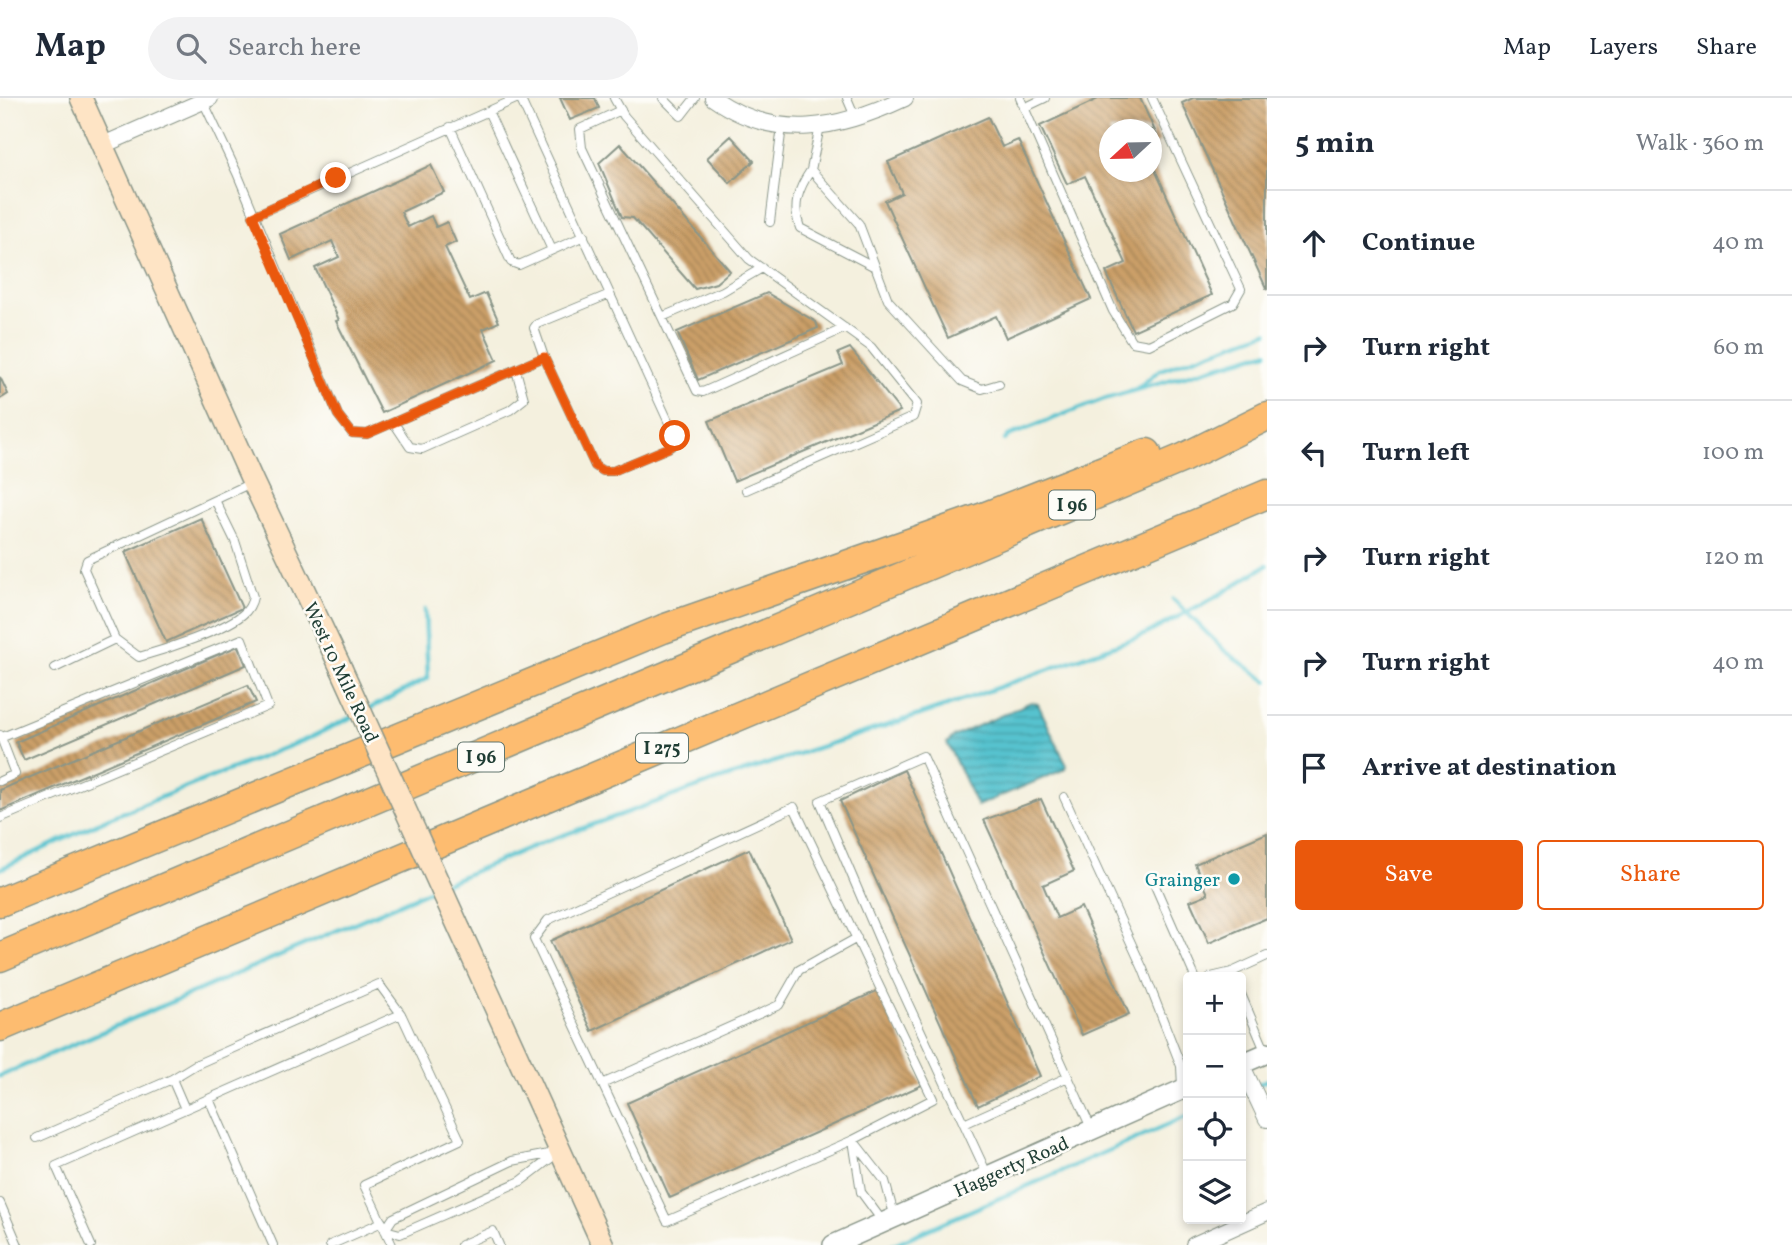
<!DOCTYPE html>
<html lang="en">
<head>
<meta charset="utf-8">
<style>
  body { margin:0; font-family:Vollkorn,serif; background:#f2f2f3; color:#1f2937 }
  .controls { position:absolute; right:21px; bottom:21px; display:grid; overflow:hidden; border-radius:7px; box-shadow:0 4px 10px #0003 }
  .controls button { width:63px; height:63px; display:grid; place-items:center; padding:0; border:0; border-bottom:2px solid #e0e1e3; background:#fff; color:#1f2937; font:35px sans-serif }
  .compass { position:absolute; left:1099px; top:21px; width:63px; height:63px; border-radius:50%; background:#fff; box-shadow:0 4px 10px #0003; rotate:248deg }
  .stop { position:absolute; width:21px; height:21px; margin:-16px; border:5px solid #ea580c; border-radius:50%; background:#fff }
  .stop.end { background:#ea580c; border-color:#fff; box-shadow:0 2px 7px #0008 }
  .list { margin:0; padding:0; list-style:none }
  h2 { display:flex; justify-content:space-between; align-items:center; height:91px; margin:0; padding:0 28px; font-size:30px }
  h2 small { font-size:23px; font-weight:400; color:#747a83 }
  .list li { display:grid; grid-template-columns:46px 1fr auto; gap:21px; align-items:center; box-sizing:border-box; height:105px; padding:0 28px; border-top:2px solid #e0e1e3 }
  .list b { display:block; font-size:26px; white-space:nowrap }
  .list em { font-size:23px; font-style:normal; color:#747a83 }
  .actions { display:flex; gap:14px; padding:21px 28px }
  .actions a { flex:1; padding:16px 0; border:2px solid #ea580c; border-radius:7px; text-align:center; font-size:24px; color:#ea580c }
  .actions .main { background:#ea580c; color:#fff }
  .icon { flex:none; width:38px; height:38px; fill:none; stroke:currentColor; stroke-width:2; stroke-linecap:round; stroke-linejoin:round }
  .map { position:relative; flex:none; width:1267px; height:1147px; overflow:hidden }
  header { display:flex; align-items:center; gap:42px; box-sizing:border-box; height:98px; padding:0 35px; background:#fff; border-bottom:2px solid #e0e1e3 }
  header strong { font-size:33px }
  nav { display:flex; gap:38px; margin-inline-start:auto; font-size:24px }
  .search { width:490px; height:63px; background:#f2f2f3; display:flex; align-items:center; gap:18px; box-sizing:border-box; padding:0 24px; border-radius:38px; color:#747a83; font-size:26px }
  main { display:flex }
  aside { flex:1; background:#fff }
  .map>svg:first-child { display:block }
  .water { fill:url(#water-rules); stroke:#3b8082; stroke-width:2 }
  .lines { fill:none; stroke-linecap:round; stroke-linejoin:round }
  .stream { stroke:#57c3cf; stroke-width:4.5 }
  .building { fill:url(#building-back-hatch) }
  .service-casing { stroke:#8a9689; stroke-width:10 }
  .minor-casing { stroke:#8a9689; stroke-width:18 }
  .tertiary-casing { stroke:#8a9689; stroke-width:22 }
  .secondary-casing { stroke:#8a9689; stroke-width:24 }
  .motorway-casing { stroke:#8a9689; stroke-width:31 }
  .service { stroke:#fff; stroke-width:8 }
  .minor { stroke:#fff; stroke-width:16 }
  .tertiary { stroke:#fff; stroke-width:19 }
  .secondary { stroke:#fee4c5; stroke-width:21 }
  .motorway { stroke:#fdbc6f; stroke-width:28 }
  .secondary-bridge-casing { stroke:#8a9689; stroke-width:24; stroke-linecap:butt }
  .secondary-bridge { stroke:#fee4c5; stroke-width:21 }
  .route { stroke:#ea580c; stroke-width:9 }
  .culture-dot { fill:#0f9aa8; stroke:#fdfcf7; stroke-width:2.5 }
  .labels { text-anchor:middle; stroke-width:5; stroke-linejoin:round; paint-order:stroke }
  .shield { fill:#fdfcf7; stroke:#62766e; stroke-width:2 }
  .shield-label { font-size:18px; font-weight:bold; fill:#1f3d34 }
  .street-label { font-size:19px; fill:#1f3d34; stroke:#fdfcf7 }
  .culture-label { font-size:19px; fill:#0d838f; stroke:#fdfcf7; text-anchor:end }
</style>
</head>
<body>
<header>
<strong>Map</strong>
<div class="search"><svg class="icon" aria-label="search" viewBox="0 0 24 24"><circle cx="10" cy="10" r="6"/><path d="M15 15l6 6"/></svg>Search here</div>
<nav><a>Map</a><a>Layers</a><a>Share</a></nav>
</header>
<main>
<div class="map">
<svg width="1267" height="1147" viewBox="0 0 1267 1147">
  <defs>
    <pattern id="water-rules" width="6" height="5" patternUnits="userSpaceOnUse" patternTransform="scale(1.75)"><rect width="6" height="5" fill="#57c3cf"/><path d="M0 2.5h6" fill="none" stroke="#47a0a9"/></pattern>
    <pattern id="building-back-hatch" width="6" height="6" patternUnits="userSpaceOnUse" patternTransform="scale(1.75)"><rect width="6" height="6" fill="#cb9f68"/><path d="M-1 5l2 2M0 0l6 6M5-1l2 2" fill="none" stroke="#a48356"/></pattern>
  </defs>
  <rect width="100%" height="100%" fill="#fdfcf7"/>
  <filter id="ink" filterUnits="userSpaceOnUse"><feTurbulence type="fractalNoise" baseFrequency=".0143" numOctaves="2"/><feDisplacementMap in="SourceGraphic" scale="14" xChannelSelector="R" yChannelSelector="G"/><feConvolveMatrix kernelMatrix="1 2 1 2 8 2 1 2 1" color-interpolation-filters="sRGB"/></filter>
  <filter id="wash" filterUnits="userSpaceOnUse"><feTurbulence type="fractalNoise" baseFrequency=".00686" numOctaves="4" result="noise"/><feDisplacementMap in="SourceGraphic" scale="28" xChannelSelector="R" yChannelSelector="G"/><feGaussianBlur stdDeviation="1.57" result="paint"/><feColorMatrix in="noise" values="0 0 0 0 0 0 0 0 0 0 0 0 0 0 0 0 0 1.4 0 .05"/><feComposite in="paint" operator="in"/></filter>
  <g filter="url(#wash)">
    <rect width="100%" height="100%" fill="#f4f0de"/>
    <path class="water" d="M1031,604l7,2 28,60 -1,5 -88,37 -30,-63 6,-6z"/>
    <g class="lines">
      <path class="stream" d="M1135,292l25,-20 107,-38
        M1005,342l3,-4 96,-37 163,-47
        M1173,501l52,52 42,30
        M367,612l61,-32 -3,-68
        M0,771l109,-51 198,-79 49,-24
        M444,786l97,-41 171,-61 232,-75 202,-73 73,-39 48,-30
        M0,978l433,-187
        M1241,995l26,-13
        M892,1147l296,-129"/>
    </g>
    <g id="blocks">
      <path class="building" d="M560,0h35l4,10 -29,12z
        M1100,0h40l20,44 -8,4v-16h-42v42h42v-9l60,132 -79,36 -27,-59 20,-9 -41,-87 -18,8 -27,-58z
        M1193,0h74v192l-85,-187z
        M988,19l14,30 16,-7 73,159 -85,39 -10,-22 -48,22 -63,-137 17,-8 -14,-31z
        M731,38l23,25 -24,22 -23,-25z
        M620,46l110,127 -14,12 -21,6 -62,-71 -11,-1 -23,-54z
        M431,67l13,27 -43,20 7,15 23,-11 5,11 11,-5 9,20 -11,5 25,53 16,-7 13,29 -16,7 14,31 -115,53 -46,-92 3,-1 -24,-52 24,-11 -7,-16 -41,19 -11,-26z
        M767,195l49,29 2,6 -120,52 -21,-48z
        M850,250l50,63 -166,70 -25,-60 134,-56 -5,-12z
        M0,279l8,17 -8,5z
        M201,420l41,90 -76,34 -41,-90z
        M238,548l8,19 -222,95 -8,-18z
        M248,587l8,17 -256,109v-21z
        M904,672l136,306 -62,30 -138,-305z
        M1041,701l33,72 -31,14 14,33 24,-11 48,107 -47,21 -98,-215z
        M1267,735v85l-58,25 -19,-42 18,-7 -13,-30z
        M749,751l42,90 -199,92 -42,-90z
        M879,892l43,95 -252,113 -43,-95z"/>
    </g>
  </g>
  <g filter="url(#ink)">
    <use href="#blocks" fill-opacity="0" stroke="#8a9689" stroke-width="2"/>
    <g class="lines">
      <defs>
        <path id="service" d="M614,0l10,18 125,143 122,88 46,57 -4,13 -167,73
          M663,0l18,18 14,-18
          M847,0l9,21
          M1020,0l93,213 19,31 17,3 84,-42 8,-14 -89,-191
          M203,3l34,72 101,242 14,18 15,1 177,-77 51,109 8,5h10l55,-23 6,-4 1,-8 -155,-338
          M1024,10l21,-10
          M621,12l-41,19 2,19 115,243 6,1 142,-64
          M488,13l64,139
          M820,28l-9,44 48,54 29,76 74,81 20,8 17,-5
          M450,29l61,135 8,3 65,-29
          M811,72c-13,19 -19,36 -11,58l75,39
          M253,118l265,-118
          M770,124l12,-96
          M662,219l61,-26 39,-23
          M544,259l-10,-29 3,-4 73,-30
          M394,325l16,24 12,2 88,-39 14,-11 -8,-29
          M115,541l24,18c25,-7 83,-26 103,-42 6,-4 10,-12 11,-18l-18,-56 -20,-41
          M55,570l60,-29 -31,-70 3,-9 166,-78
          M0,637l15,39 -15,7
          M0,640l242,-99 26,67 -268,112
          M1064,699l79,172 38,97 1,21
          M794,709l139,292 -80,41 -186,81 -133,-282 14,-19z
          M1152,781l43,98
          M1211,879l21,-5
          M1234,879l-2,-5 35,-16
          M1241,896l25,59
          M602,986l177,-79 20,-35 58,-32
          M209,1001l64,146
          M185,1011l-13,-30 23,-14 184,-81 22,30
          M964,1026l104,-47
          M37,1040l135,-59
          M988,1078l-100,-216 -68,-159 103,-45 169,374
          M0,1105l18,42
          M883,1124l-22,-30 -8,-52 32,41 10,37
          M385,1132l15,4 121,-53 38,-29
          M385,1132l8,-12 119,-57 42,-8
          M91,1147l-35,-79 345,-152 59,126 -96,45 28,60
          M330,1147l52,-23
          M461,1147l32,-14 6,14"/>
        <path id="minor" d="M713,0c64,45 126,31 192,0
          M103,47l107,-47
          M1241,966l26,55
          M1194,1147l73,-33"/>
        <path id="tertiary" d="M1241,966l26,-11
          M833,1147l355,-158"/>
        <path id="secondary" d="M81,0l172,384 88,186
          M460,832l143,315"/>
        <path id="motorway" d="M0,804l663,-273 318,-111 166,-65
          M0,859l1183,-499 84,-42
          M0,929l1267,-533"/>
      </defs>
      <use href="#service" class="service-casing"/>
      <use href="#minor" class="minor-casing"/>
      <use href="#tertiary" class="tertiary-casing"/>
      <use href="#secondary" class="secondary-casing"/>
      <use href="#motorway" class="motorway-casing"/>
      <use href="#service" class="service"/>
      <use href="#minor" class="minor"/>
      <use href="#tertiary" class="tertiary"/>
      <use href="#secondary" class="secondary"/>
      <use href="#motorway" class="motorway"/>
      <defs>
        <path id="secondary-bridge" d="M341,570l119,262"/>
      </defs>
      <use href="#secondary-bridge" class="secondary-bridge-casing"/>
      <use href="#secondary-bridge" class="secondary-bridge"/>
    </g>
  </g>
  <g class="lines" filter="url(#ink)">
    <path class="route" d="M336,80l-83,38 85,199 14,18 15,1 177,-77 51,109 8,5h10l55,-23 6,-4 1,-8"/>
  </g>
  <circle class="culture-dot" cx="1234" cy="781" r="7"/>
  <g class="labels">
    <g class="shield">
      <rect x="1049" y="392.5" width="46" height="29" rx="5"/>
      <rect x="636" y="635.5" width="52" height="29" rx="5"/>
      <rect x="458" y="644.5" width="46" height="29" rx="5"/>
    </g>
    <g class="shield-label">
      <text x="1072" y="413">I 96</text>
      <text x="662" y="656">I 275</text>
      <text x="481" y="665">I 96</text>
    </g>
    <g class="street-label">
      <text transform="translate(342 574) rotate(65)" y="7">West 10 Mile Road</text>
      <text transform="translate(1011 1068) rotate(-24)" y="7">Haggerty Road</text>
    </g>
    <g class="culture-label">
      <text x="1220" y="788">Grainger</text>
    </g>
  </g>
</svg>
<div class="controls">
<button>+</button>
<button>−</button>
<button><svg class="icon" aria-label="locate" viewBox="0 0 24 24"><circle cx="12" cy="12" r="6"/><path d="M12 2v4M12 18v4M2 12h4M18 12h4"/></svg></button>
<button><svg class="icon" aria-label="layers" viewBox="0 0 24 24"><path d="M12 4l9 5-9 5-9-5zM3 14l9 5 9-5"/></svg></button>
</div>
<svg class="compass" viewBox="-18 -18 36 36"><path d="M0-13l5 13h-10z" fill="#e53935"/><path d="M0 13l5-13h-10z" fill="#747a83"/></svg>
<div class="stop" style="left:675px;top:338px"></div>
<div class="stop end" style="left:336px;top:80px"></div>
</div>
<aside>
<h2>5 min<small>Walk · 360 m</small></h2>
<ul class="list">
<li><svg class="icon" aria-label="ahead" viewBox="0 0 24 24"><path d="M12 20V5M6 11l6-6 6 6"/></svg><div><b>Continue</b></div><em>40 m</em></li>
<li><svg class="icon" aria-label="right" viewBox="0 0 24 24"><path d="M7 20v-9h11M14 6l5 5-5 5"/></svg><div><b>Turn right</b></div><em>60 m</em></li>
<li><svg class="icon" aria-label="left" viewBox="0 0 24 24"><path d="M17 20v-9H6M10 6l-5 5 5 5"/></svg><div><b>Turn left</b></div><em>100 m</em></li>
<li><svg class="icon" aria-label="right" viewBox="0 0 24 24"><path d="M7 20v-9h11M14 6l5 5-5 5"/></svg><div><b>Turn right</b></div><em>120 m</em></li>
<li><svg class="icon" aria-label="right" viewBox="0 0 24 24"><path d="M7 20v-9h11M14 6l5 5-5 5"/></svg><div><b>Turn right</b></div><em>40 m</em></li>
<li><svg class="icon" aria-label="arrive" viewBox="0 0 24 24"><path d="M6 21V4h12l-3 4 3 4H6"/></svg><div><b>Arrive at destination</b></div></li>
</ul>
<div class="actions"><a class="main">Save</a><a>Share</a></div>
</aside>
</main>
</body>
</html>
